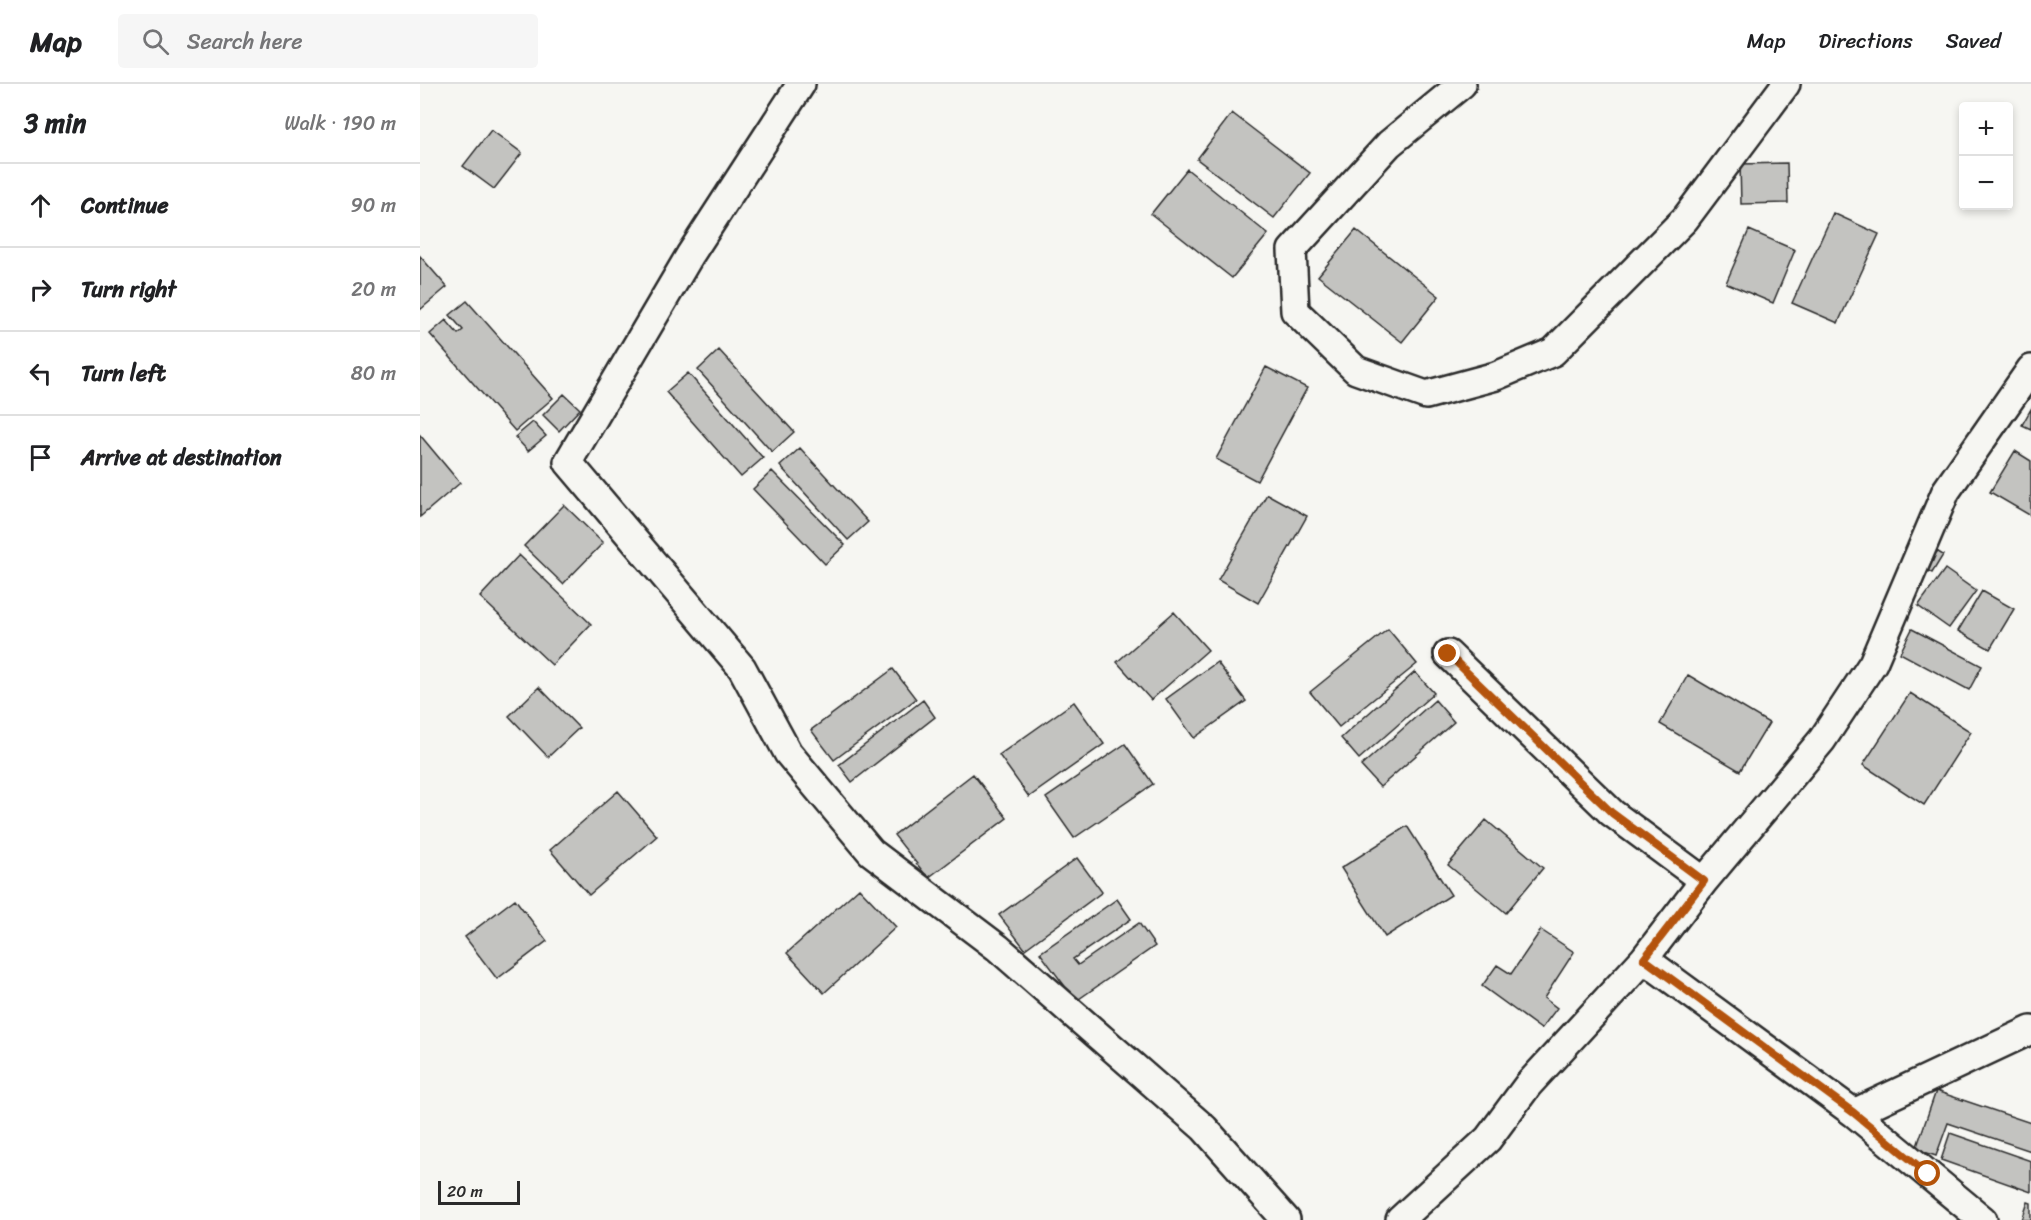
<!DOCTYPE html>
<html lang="en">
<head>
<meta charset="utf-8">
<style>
  body { margin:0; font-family:Sriracha,sans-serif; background:#f6f6f6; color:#202124 }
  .controls { position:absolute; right:18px; top:18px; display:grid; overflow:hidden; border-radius:6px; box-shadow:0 3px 9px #0003 }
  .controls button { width:54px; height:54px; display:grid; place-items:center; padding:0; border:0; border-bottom:2px solid #e0e0e0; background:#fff; color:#202124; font:30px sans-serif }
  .scale { position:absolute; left:18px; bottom:15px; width:82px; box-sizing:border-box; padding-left:6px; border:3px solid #2b2b2b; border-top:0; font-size:16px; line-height:21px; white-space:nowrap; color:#2b2b2b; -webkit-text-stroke:4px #f6f6f2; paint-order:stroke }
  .stop { position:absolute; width:18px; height:18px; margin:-14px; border:4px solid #b45309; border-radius:50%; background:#fff }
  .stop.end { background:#b45309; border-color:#fff; box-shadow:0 2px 6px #0008 }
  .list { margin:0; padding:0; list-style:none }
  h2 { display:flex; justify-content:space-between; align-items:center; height:78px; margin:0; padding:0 24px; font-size:26px }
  h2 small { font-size:20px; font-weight:400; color:#757577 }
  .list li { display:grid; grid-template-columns:39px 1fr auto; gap:18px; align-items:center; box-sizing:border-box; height:84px; padding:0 24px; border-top:2px solid #e0e0e0 }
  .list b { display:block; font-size:22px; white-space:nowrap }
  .list em { font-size:20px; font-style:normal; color:#757577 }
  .icon { flex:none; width:33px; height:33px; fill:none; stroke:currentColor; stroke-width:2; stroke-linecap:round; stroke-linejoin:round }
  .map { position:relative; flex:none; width:1611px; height:1136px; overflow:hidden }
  header { display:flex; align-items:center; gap:36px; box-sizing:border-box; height:84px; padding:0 30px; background:#fff; border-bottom:2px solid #e0e0e0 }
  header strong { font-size:28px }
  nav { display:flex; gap:33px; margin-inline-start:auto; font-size:21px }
  .search { width:420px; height:54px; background:#f6f6f6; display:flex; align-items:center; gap:15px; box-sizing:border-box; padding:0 21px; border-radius:6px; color:#757577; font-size:22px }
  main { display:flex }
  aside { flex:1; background:#fff }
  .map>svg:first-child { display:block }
  .building { fill:#c3c3c0; stroke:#2b2b2b; stroke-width:1.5 }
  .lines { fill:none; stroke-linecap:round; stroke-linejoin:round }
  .minor-casing { stroke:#2b2b2b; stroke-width:32 }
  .minor { stroke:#f6f6f2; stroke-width:27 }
  .route { stroke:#b45309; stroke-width:8 }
</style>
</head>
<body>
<header>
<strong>Map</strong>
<div class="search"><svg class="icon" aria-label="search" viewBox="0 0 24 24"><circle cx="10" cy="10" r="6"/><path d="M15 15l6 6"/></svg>Search here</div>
<nav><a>Map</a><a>Directions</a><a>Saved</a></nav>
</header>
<main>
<aside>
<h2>3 min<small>Walk · 190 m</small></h2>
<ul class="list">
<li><svg class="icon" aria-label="ahead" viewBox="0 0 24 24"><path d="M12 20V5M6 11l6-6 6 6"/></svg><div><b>Continue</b></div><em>90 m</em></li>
<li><svg class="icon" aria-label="right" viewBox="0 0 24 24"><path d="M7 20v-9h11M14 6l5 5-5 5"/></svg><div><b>Turn right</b></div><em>20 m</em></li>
<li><svg class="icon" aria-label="left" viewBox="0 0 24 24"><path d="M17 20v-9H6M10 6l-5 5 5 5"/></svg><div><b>Turn left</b></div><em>80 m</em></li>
<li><svg class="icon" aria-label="arrive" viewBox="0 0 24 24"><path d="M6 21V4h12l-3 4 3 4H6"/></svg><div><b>Arrive at destination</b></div></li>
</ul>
</aside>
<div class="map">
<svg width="1611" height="1136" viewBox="0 0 1611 1136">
  <rect width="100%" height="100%" fill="#f6f6f2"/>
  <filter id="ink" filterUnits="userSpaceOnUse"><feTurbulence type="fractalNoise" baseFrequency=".0167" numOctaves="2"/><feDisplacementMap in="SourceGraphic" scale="12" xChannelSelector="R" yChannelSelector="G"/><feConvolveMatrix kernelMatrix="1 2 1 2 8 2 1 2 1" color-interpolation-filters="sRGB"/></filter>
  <g filter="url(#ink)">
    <path class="building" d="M812,29l78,60 -36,45 -77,-59z
      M71,46l31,23 -28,36 -31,-23z
      M1367,79l1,40 -47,1 -1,-40z
      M767,85l81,65 -36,44 -81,-64z
      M1413,129l46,21 -41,89 -46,-20z
      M936,146l83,66 -37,46 -84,-66z
      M1329,146l46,20 -22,53 -47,-20z
      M0,172l27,31 -27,23z
      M47,217l86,97 -38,33 -85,-97 16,-14 12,14 5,-4 -13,-15z
      M299,266l75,82 -22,20 -74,-82z
      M846,283l41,21 -50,93 -41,-22z
      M268,289l75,85 -22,19 -75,-85z
      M144,310l16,15 -21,22 -16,-16z
      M1611,325v20l-9,-4z
      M113,338l13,14 -18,15 -13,-14z
      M0,351l40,48 -40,34z
      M380,364l68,74 -20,18 -68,-74z
      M1595,367l16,10v55l-41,-24z
      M352,387l73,74 -20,19 -72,-75z
      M847,410l40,22 -49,87 -40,-23z
      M144,421l39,38 -40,41 -39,-38z
      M1512,464l11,7 -11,18 -11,-6z
      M99,471l72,69 -39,41 -72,-68z
      M1525,485l31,22 -27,37 -31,-22z
      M1562,507l32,18 -24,40 -32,-18z
      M754,528l34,38 -57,50 -34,-38z
      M968,545l29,35 -78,63 -29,-35z
      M1492,545l70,37 -13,24 -69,-37z
      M797,578l29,39 -52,37 -28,-39z
      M473,585l23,30 -82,61 -23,-30z
      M995,588l19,21 -75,66 -18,-21z
      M1268,591l81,48 -29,48 -80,-47z
      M119,603l40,41 -31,29 -39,-41z
      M1490,609l61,39 -47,73 -61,-40z
      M503,616l12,17 -83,65 -13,-17z
      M1015,616l19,22 -74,65 -19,-21z
      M654,618l30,42 -75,53 -30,-42z
      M705,660l28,40 -79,54 -28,-40z
      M553,690l34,44 -79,60 -34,-43z
      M198,707l39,45 -68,59 -39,-45z
      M1066,736l57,48 -37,45 -58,-48z
      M987,742l44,69 -66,42 -44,-69z
      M657,774l25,34 -77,57 -26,-34z
      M439,804l37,39 -72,66 -37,-40z
      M95,815l32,42 -50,38 -32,-42z
      M697,815l14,20 -58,40 5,6 61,-42 16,23 -79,55 -36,-48z
      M1121,846l33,22 -30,46 13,10 -16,21 -59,-43 15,-21 14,9z
      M1516,1007l95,32v28l-83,-28 -12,33 -20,-7z
      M1530,1049l81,28v31l-90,-32z
      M1608,1118l3,1v17h-9z"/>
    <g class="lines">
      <defs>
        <path id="minor" d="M381,0l-111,171 -122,207 174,206 46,85 83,99 127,96 206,180 82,92
          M1042,0l-73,60 -97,106 3,61 61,59 70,25 70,-19 57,-24 132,-133 101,-135
          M1028,570l164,159 92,68
          M1224,875l210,154 129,107
          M1434,1029l177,-83
          M980,1136l88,-81 40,-54 116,-126 60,-78 118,-141 51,-77 73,-172 85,-122"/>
      </defs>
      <use href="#minor" class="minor-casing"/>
      <use href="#minor" class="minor"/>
    </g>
  </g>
  <g class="lines" filter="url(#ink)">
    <path class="route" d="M1028,570l164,159 92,68 -60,78 210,154 74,61"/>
  </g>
</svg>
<div class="controls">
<button>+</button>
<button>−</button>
</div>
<div class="scale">20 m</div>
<div class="stop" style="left:1508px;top:1090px"></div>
<div class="stop end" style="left:1028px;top:570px"></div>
</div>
</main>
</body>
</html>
